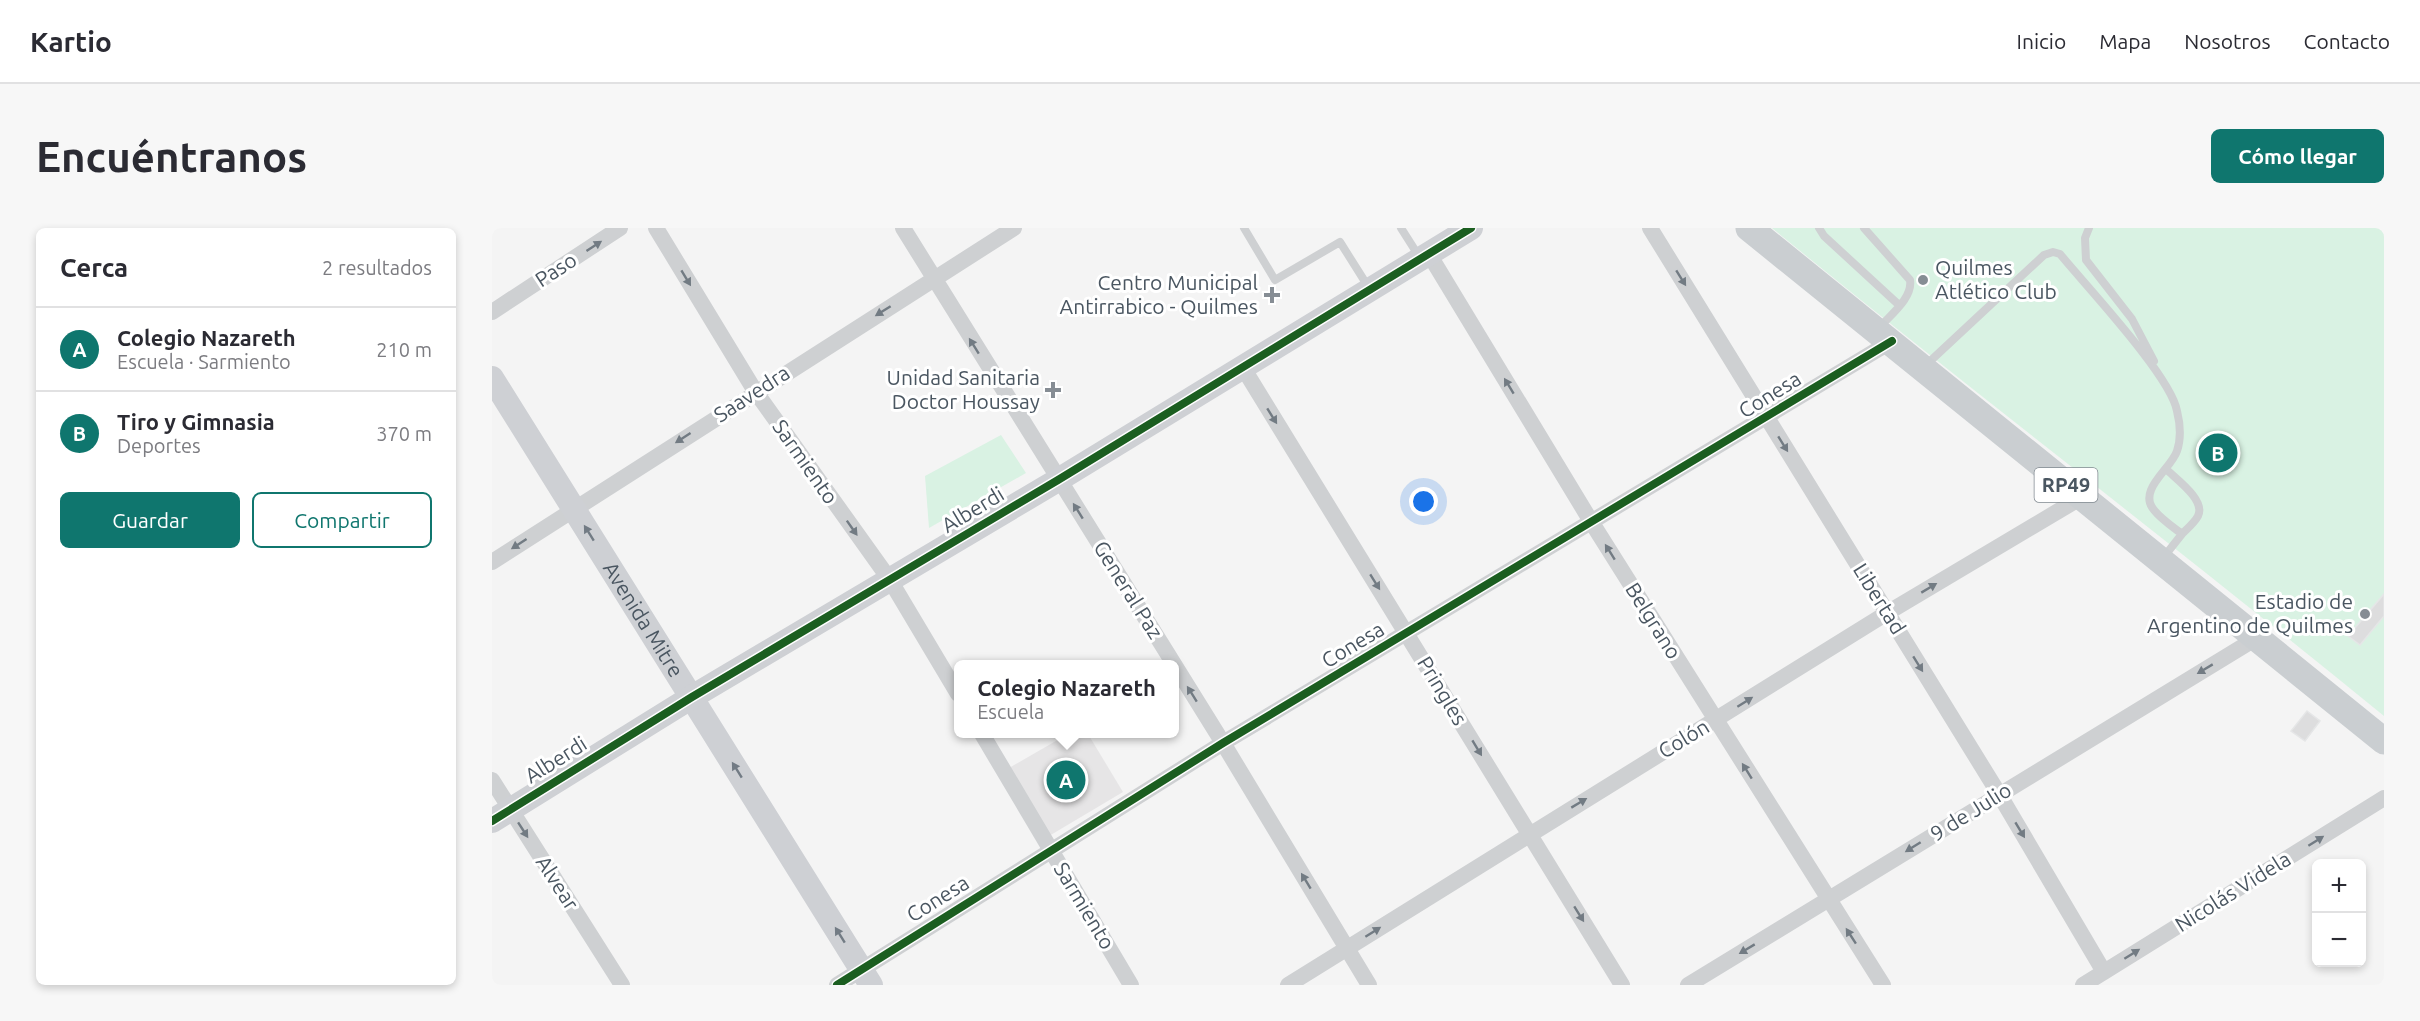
<!DOCTYPE html>
<html lang="es">
<head>
<meta charset="utf-8">
<style>
  body { margin:0; font-family:Ubuntu,sans-serif; background:#f7f7f7; color:#2b2b33 }
  .controls { position:absolute; right:18px; bottom:18px; display:grid; overflow:hidden; border-radius:9px; box-shadow:0 3px 9px #0003 }
  .controls button { width:54px; height:54px; display:grid; place-items:center; padding:0; border:0; border-bottom:2px solid #e1e1e2; background:#fff; color:#2b2b33; font:30px sans-serif }
  .you { position:absolute; left:932px; top:274px; width:21px; height:21px; margin:-15px; border:4px solid #fff; border-radius:50%; background:#1a73e8; box-shadow:0 0 0 9px #1a73e833 }
  .badge { display:grid; place-items:center; width:39px; height:39px; border-radius:50%; background:#0f766e; color:#fff; font-size:20px; font-weight:700 }
  .pin { position:absolute; translate:-50% -50%; border:3px solid #fff; box-shadow:0 2px 6px #0006 }
  .popup { position:absolute; left:462px; top:432px; width:225px; height:78px; box-sizing:border-box; display:grid; place-content:center; border-radius:9px; background:#fff; filter:drop-shadow(0 2px 4px #0005); font-size:20px; white-space:nowrap; color:#7c7c81 }
  .popup b { font-size:22px; color:#2b2b33 }
  .popup::after { content:''; position:absolute; left:50%; top:100%; margin-left:-12px; border:12px solid transparent; border-top-color:#fff }
  .list { margin:0; padding:0; list-style:none }
  h2 { display:flex; justify-content:space-between; align-items:center; height:78px; margin:0; padding:0 24px; font-size:26px }
  h2 small { font-size:20px; font-weight:400; color:#7c7c81 }
  .list li { display:grid; grid-template-columns:39px 1fr auto; gap:18px; align-items:center; box-sizing:border-box; height:84px; padding:0 24px; border-top:2px solid #e1e1e2 }
  .list b { display:block; font-size:22px; white-space:nowrap }
  .list p { margin:0; font-size:20px; white-space:nowrap; color:#7c7c81 }
  .list em { font-size:20px; font-style:normal; color:#7c7c81 }
  .actions { display:flex; gap:12px; padding:18px 24px }
  .actions a { flex:1; padding:14px 0; border:2px solid #0f766e; border-radius:9px; text-align:center; font-size:21px; color:#0f766e }
  .actions .main { background:#0f766e; color:#fff }
  .map { position:relative; flex:none; width:1892px; height:757px; overflow:hidden; border-radius:9px }
  header { display:flex; align-items:center; gap:36px; box-sizing:border-box; height:84px; padding:0 30px; background:#fff; border-bottom:2px solid #e1e1e2 }
  header strong { font-size:28px }
  nav { display:flex; gap:33px; margin-inline-start:auto; font-size:21px }
  .intro { display:flex; align-items:center; justify-content:space-between; box-sizing:border-box; height:144px; padding:0 36px }
  h1 { margin:0; font-size:42px }
  .button { padding:15px 27px; border-radius:9px; background:#0f766e; color:#fff; font-size:21px; font-weight:700 }
  main { display:flex; gap:36px; padding:0 36px }
  aside { flex:1; background:#fff; border-radius:9px; box-shadow:0 3px 9px #0003 }
  .map>svg:first-child { display:block }
  .education { fill:#e6e5e6 }
  .green { fill:#d9f2e3 }
  .building { fill:#ddddde; stroke:#e5e6e7; stroke-width:1.5 }
  .lines { fill:none; stroke-linecap:round; stroke-linejoin:round }
  .lane { stroke:#ced0d2; stroke-width:8 }
  .street { stroke:#ced0d2; stroke-width:16 }
  .secondary { stroke:#ced0d4; stroke-width:24 }
  .primary { stroke:#caced1; stroke-width:27 }
  .cycleway-casing { stroke:#fff; stroke-width:11 }
  .cycleway { stroke:#1b5e20; stroke-width:8 }
  .oneway { fill:#727b83 }
  .oneway2 { fill:#727b84 }
  .poi-dot { fill:#868d94; stroke:#fff; stroke-width:2 }
  .labels { text-anchor:middle; stroke-width:6; stroke-linejoin:round; paint-order:stroke }
  .shield { fill:#fff; stroke:#808990; stroke-width:1.5 }
  .shield-label { font-size:20px; font-weight:bold; fill:#4a5661 }
  .poi-label { font-size:21px; fill:#4a5661; stroke:#fff; text-anchor:end }
  .street-label { font-size:21px; fill:#4a5661; stroke:#fff }
</style>
</head>
<body>
<header>
<strong>Kartio</strong>
<nav><a>Inicio</a><a>Mapa</a><a>Nosotros</a><a>Contacto</a></nav>
</header>
<div class="intro"><h1>Encuéntranos</h1><a class="button">Cómo llegar</a></div>
<main>
<aside>
<h2>Cerca<small>2 resultados</small></h2>
<ul class="list">
<li><span class="badge">A</span><div><b>Colegio Nazareth</b><p>Escuela · Sarmiento</p></div><em>210 m</em></li>
<li><span class="badge">B</span><div><b>Tiro y Gimnasia</b><p>Deportes</p></div><em>370 m</em></li>
</ul>
<div class="actions"><a class="main">Guardar</a><a>Compartir</a></div>
</aside>
<div class="map">
<svg width="1892" height="757" viewBox="0 0 1892 757">
  <rect width="100%" height="100%" fill="#f4f4f4"/>
  <path class="education" d="M576,506h20l35,58 -74,44 -40,-68z"/>
  <path class="green" d="M1280,0h612v488c-202,-165 -410,-323 -612,-488z
    M509,207l25,38 -97,55 -4,-52z"/>
  <path class="building" d="M1892,366v22l-24,29 -12,-9z
    M1815,483l13,10 -15,20 -14,-10z"/>
  <g class="lines">
    <path class="lane" d="M752,0l31,52 65,-38 29,46
      M909,0l19,30
      M1327,0l5,8 75,69
      M1372,0l46,52c3,18 -20,35 -31,48
      M1597,0l-4,10 1,22 46,59 22,42
      M1434,137l118,-110 9,-3 7,2c26,32 111,122 117,157 3,12 4,28 0,40 -6,18 -40,39 -23,59 7,9 19,17 28,24l-19,24
      M1674,241c10,10 40,31 32,47 -3,6 -11,13 -16,18"/>
    <path class="street" d="M164,0l99,163 135,189 68,114
      M411,0l320,515 146,242
      M1158,0l349,566 105,178
      M937,26l163,269 291,462
      M0,84l128,-84
      M750,138l380,619
      M0,334l522,-334
      M490,506l149,251
      M0,552l130,205
      M345,757l386,-242 669,-402
      M796,757l599,-372 195,-116
      M1196,757l567,-346
      M1591,757l301,-187"/>
    <g class="secondary">
      <path id="s1" d="M0,150l379,607"/>
      <path d="M0,593l200,-124 366,-217 413,-252"/>
    </g>
    <path class="primary" d="M1257,0l635,513"/>
    <defs>
      <path id="cycleway" d="M0,593l200,-124 366,-217 413,-252
        M345,757l386,-242 669,-402"/>
    </defs>
    <use href="#cycleway" class="cycleway-casing"/>
    <use href="#cycleway" class="cycleway"/>
  </g>
  <defs><path id="oneway-solid" d="M-6-.8H1V-3.2L6.5 0L1 3.2V.8H-6Z" transform="scale(1.5)"/></defs>
  <g class="oneway">
    <use href="#oneway-solid" transform="translate(102 18) rotate(-33)"/>
    <use href="#oneway-solid" transform="translate(194 50) rotate(59)"/>
    <use href="#oneway-solid" transform="translate(1189 50) rotate(58)"/>
    <use href="#oneway-solid" transform="translate(391 83) rotate(148)"/>
    <use href="#oneway-solid" transform="translate(482 118) rotate(-122)"/>
    <use href="#oneway-solid" transform="translate(1017 158) rotate(-121)"/>
    <use href="#oneway-solid" transform="translate(780 188) rotate(58)"/>
    <use href="#oneway-solid" transform="translate(191 210) rotate(147)"/>
    <use href="#oneway-solid" transform="translate(1291 216) rotate(58)"/>
    <use href="#oneway-solid" transform="translate(586 283) rotate(-122)"/>
    <use href="#oneway-solid" transform="translate(360 300) rotate(55)"/>
    <use href="#oneway-solid" transform="translate(27 316) rotate(147)"/>
    <use href="#oneway-solid" transform="translate(1118 324) rotate(-122)"/>
    <use href="#oneway-solid" transform="translate(883 354) rotate(58)"/>
    <use href="#oneway-solid" transform="translate(1437 360) rotate(-31)"/>
    <use href="#oneway-solid" transform="translate(1426 436) rotate(58)"/>
    <use href="#oneway-solid" transform="translate(1713 441) rotate(149)"/>
    <use href="#oneway-solid" transform="translate(700 466) rotate(-122)"/>
    <use href="#oneway-solid" transform="translate(1253 474) rotate(-32)"/>
    <use href="#oneway-solid" transform="translate(985 520) rotate(59)"/>
    <use href="#oneway-solid" transform="translate(1255 543) rotate(-122)"/>
    <use href="#oneway-solid" transform="translate(1087 575) rotate(-31)"/>
    <use href="#oneway-solid" transform="translate(31 602) rotate(57)"/>
    <use href="#oneway-solid" transform="translate(1528 602) rotate(59)"/>
    <use href="#oneway-solid" transform="translate(1824 613) rotate(-32)"/>
    <use href="#oneway-solid" transform="translate(1421 619) rotate(148)"/>
    <use href="#oneway-solid" transform="translate(814 653) rotate(-121)"/>
    <use href="#oneway-solid" transform="translate(1087 686) rotate(58)"/>
    <use href="#oneway-solid" transform="translate(881 704) rotate(-32)"/>
    <use href="#oneway-solid" transform="translate(1359 708) rotate(-123)"/>
    <use href="#oneway-solid" transform="translate(1255 721) rotate(149)"/>
    <use href="#oneway-solid" transform="translate(1640 726) rotate(-32)"/>
  </g>
  <g class="oneway2">
    <use href="#oneway-solid" transform="translate(97 305) rotate(-122)"/>
    <use href="#oneway-solid" transform="translate(245 542) rotate(-122)"/>
    <use href="#oneway-solid" transform="translate(348 707) rotate(-122)"/>
  </g>
  <g class="poi-dot">
    <circle cx="1431" cy="52" r="6"/>
    <path d="M777 58h6v6h6v6h-6v6h-6v-6h-6v-6h6z"/>
    <path d="M558 153h6v6h6v6h-6v6h-6v-6h-6v-6h6z"/>
    <circle cx="1873" cy="386" r="6"/>
  </g>
  <g class="labels">
    <rect class="shield" x="1542.5" y="240" width="63" height="34" rx="4.5"/>
    <g class="shield-label">
      <text x="1574" y="264">RP49</text>
    </g>
    <g class="poi-label">
      <text x="1443" y="47" text-anchor="start">Quilmes<tspan x="1443" dy="24">Atlético Club</tspan></text>
      <text x="766" y="62">Centro Municipal<tspan x="766" dy="24">Antirrabico - Quilmes</tspan></text>
      <text x="548" y="157">Unidad Sanitaria<tspan x="548" dy="24">Doctor Houssay</tspan></text>
      <text x="1861" y="381">Estadio de<tspan x="1861" dy="24">Argentino de Quilmes</tspan></text>
    </g>
    <g class="street-label">
      <text transform="translate(64 42) rotate(-33)" y="7">Paso</text>
      <text transform="translate(260 166) rotate(-33)" y="7">Saavedra</text>
      <text transform="translate(1278 167) rotate(-32)" y="7">Conesa</text>
      <text transform="translate(313 234) rotate(55)" y="7">Sarmiento</text>
      <text transform="translate(481 282) rotate(-31)" y="7">Alberdi</text>
      <text transform="translate(636 362) rotate(58)" y="7">General Paz</text>
      <text transform="translate(1387 371) rotate(58)" y="7">Libertad</text>
      <text dy="7" stroke="none"><textPath href="#s1" startOffset="285">Avenida Mitre</textPath></text>
      <text transform="translate(1161 393) rotate(58)" y="7">Belgrano</text>
      <text transform="translate(861 417) rotate(-31)" y="7">Conesa</text>
      <text transform="translate(950 463) rotate(59)" y="7">Pringles</text>
      <text transform="translate(1192 511) rotate(-31)" y="7">Colón</text>
      <text transform="translate(64 532) rotate(-32)" y="7">Alberdi</text>
      <text transform="translate(1479 584) rotate(-32)" y="7">9 de Julio</text>
      <text transform="translate(65 655) rotate(57)" y="7">Alvear</text>
      <text transform="translate(1741 664) rotate(-32)" y="7">Nicolás Videla</text>
      <text transform="translate(446 671) rotate(-32)" y="7">Conesa</text>
      <text transform="translate(592 678) rotate(59)" y="7">Sarmiento</text>
    </g>
  </g>
</svg>
<div class="controls">
<button>+</button>
<button>−</button>
</div>
<div class="you"></div>
<div class="pin badge" style="left:574px;top:552px">A</div>
<div class="popup"><b>Colegio Nazareth</b>Escuela</div>
<div class="pin badge" style="left:1726px;top:225px">B</div>
</div>
</main>
</body>
</html>
